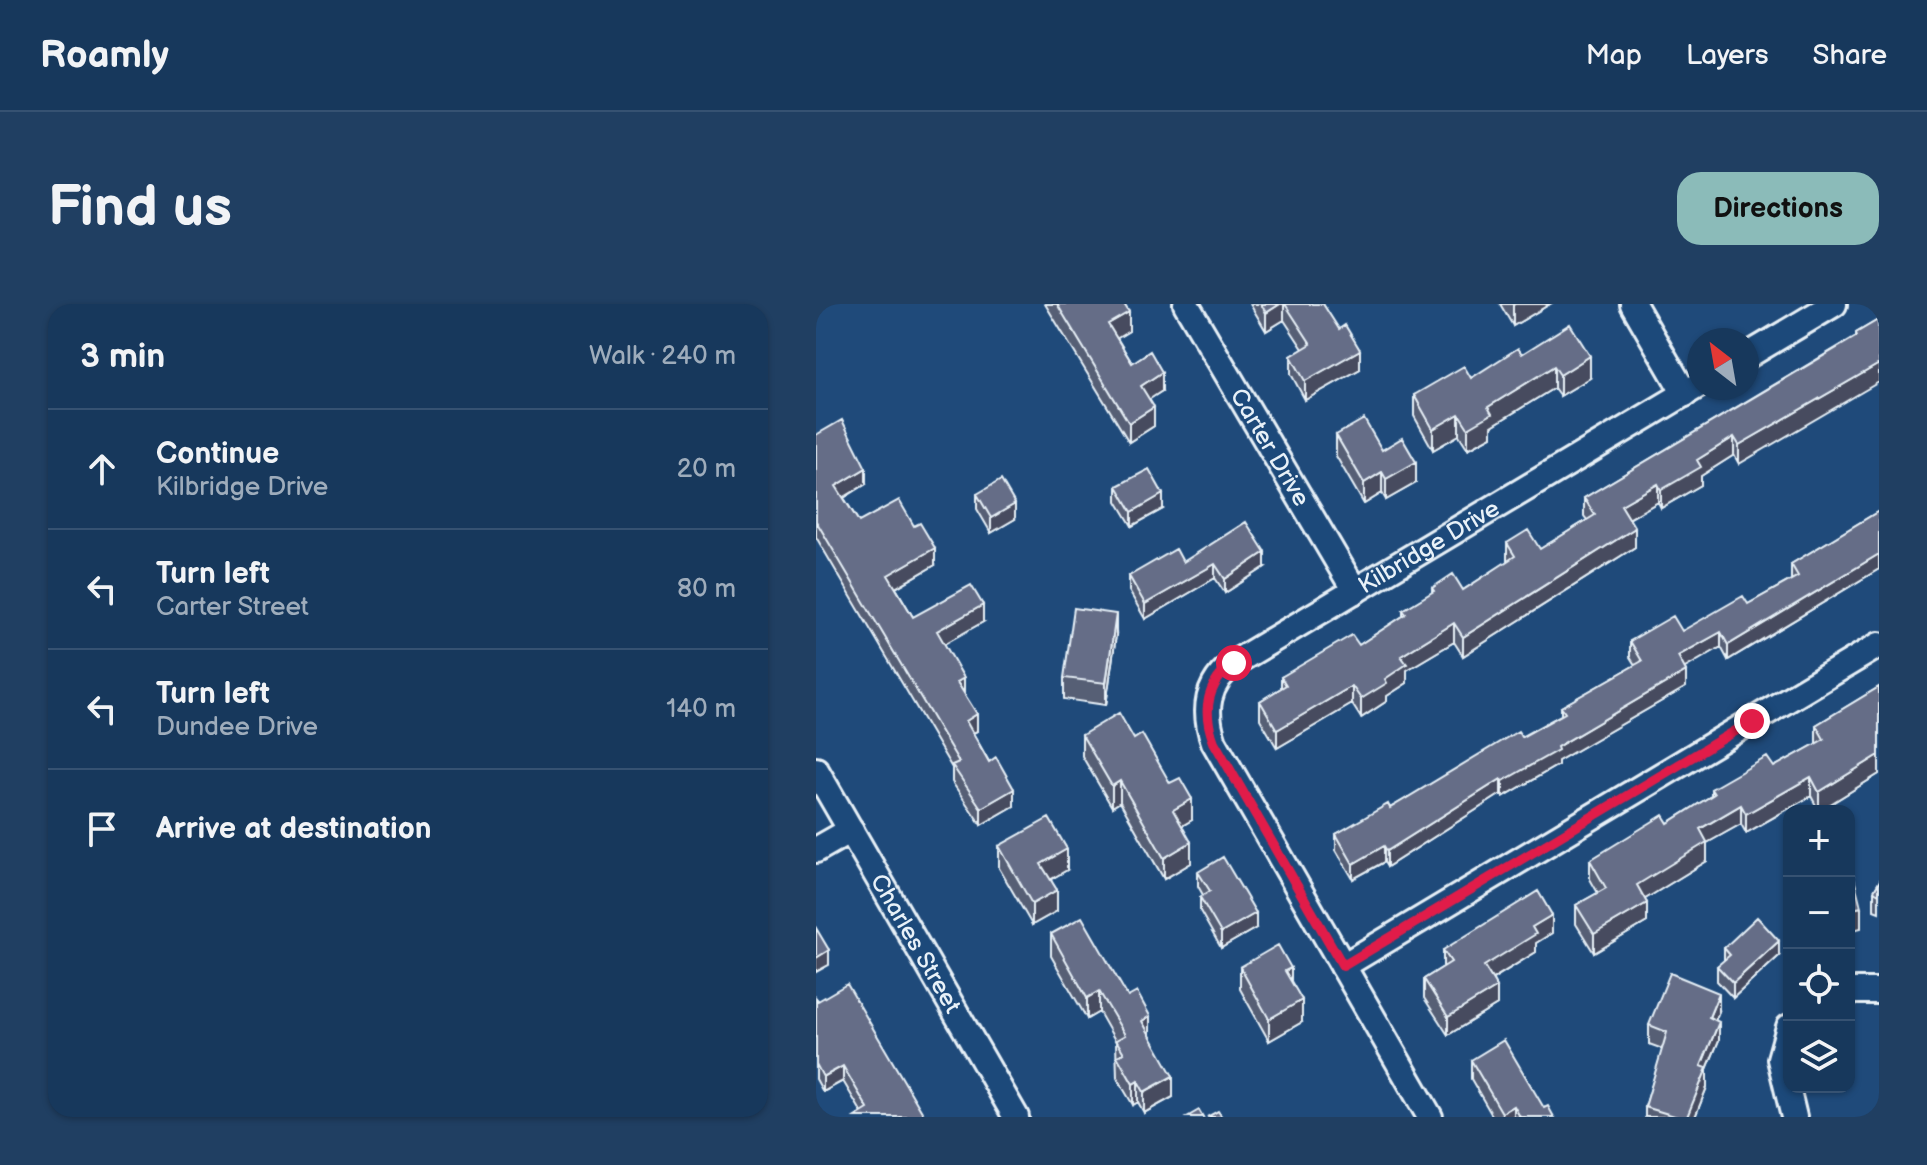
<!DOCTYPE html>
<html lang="en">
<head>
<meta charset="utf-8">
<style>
  body { margin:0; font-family:"Balsamiq Sans",sans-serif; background:#203f62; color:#f1f3f6 }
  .controls { position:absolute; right:24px; bottom:24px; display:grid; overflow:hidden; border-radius:16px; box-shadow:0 2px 6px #0004 }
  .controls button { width:72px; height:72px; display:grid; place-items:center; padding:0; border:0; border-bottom:2px solid #365272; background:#17385c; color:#f1f3f6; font:40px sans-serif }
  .compass { position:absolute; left:871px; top:24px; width:72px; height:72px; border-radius:50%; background:#17385c; box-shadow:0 2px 6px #0004; rotate:329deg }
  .stop { position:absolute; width:24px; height:24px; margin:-18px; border:6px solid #e11d48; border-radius:50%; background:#fff }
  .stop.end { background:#e11d48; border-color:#fff; box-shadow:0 2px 8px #0008 }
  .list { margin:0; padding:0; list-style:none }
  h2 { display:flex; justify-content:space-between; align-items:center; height:104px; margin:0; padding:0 32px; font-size:34px }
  h2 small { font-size:26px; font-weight:400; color:#9eacbb }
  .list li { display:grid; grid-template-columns:52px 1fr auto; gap:24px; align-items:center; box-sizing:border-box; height:120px; padding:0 32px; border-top:2px solid #365272 }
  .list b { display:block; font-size:30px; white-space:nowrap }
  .list p { margin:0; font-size:26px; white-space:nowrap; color:#9eacbb }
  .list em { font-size:26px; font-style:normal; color:#9eacbb }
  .icon { flex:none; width:44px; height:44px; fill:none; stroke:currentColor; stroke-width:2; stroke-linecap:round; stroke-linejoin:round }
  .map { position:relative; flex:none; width:1063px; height:813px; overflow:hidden; border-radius:24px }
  header { display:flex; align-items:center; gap:48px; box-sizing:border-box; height:112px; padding:0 40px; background:#17385c; border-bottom:2px solid #365272 }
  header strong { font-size:38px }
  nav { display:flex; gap:44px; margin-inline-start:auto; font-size:28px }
  .intro { display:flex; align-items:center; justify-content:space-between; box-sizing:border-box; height:192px; padding:0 48px }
  h1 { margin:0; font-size:56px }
  .button { padding:20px 36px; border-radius:24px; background:#8bbbb9; color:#111; font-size:28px; font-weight:700 }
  main { display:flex; gap:48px; padding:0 48px }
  aside { flex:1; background:#17385c; border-radius:24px; box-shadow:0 2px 6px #0004 }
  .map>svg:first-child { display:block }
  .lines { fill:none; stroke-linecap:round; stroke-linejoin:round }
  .street-casing { stroke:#e8f1f8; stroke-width:30 }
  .street { stroke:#1f4a7a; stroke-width:24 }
  .wall { fill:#575e74; stroke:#e8f1f8; stroke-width:2 }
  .shaded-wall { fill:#474c5e; stroke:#e8f1f8; stroke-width:2 }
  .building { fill:#656d87; stroke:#e8f1f8; stroke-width:2 }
  .route { stroke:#e11d48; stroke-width:10 }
  .labels { text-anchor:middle; stroke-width:7; stroke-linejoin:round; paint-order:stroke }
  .street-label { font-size:24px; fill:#e8f1f8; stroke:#1f4a7a }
</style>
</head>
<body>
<header>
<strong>Roamly</strong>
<nav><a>Map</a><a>Layers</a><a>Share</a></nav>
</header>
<div class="intro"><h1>Find us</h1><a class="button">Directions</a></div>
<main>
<aside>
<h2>3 min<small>Walk · 240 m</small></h2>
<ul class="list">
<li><svg class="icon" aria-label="ahead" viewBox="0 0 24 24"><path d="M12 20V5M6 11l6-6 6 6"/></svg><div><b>Continue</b><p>Kilbridge Drive</p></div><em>20 m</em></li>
<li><svg class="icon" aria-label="left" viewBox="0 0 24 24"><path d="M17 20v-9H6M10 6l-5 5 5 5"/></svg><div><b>Turn left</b><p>Carter Street</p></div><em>80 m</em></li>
<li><svg class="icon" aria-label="left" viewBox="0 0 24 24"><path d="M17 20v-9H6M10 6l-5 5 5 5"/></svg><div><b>Turn left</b><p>Dundee Drive</p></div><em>140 m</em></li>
<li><svg class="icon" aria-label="arrive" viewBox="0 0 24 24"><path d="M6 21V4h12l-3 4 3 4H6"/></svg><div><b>Arrive at destination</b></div></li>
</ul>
</aside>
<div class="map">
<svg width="1063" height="813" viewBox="0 0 1063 813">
  <rect width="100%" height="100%" fill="#1f4a7a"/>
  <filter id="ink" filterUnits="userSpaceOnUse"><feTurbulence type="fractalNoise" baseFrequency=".0125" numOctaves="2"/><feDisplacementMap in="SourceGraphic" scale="16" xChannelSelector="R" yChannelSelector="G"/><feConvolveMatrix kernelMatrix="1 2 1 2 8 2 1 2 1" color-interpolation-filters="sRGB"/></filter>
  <g filter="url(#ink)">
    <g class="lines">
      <defs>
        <g id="street">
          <path id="s1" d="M370,0l169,287"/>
          <path d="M817,0l52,90"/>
          <path d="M931,52l87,-52"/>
          <path id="s2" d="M0,466l200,347"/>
          <path d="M0,546l35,-20"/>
          <path d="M527,662l536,-321"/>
          <path d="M1033,687h30"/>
          <path d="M973,723l-9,32 14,58"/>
          <path id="s3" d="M614,813l-216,-375c-11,-31 -8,-58 20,-79l465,-278"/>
        </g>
      </defs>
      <use href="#street" class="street-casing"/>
      <use href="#street" class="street"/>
    </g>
    <path class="wall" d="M229,0h79l5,27 -12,7 15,25 30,28 -13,8 5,27 -25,16z
      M434,0h73l37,65 -55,31 -14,-26v-18l12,-7 -19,-29 -18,11z
      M684,0h50l-37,22z
      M1062,16l-139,144 -5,-9 -33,21v9l-40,23 -3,-6 -29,17 6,28 -172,109 -9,-14 -47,28v13l-20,13v5l-26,17 -9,-14 -75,44 -17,-29v-18l21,-13v-11l78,-32 44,-29v-6l29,-17v-5l31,2 44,-28v-19l33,6 47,-29 -3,-4v-18l272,-162v-3z
      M706,50l68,24 -30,18 -6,-8 -62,38v10l-24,13 -9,-14 -26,15 -19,-34v-21l57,-17z
      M0,131l50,49 -22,14 15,24 76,43 -39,23 17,29 70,5 -39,21 20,50 13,38 -4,2 41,73 -33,19 -29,-43v-14l-136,-231z
      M520,131l46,15 34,33 -30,17 -4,-7 -18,11 -28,-48z
      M301,182l46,23 -31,17 -15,-25z
      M161,190l38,25 -24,14 -14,-24z
      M1063,207v58l-151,91 -7,-13 -37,21 2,19 -128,74v4l-55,32 -2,-3 -114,73 -3,-5 -31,17 -17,-29v-16l54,-26 171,-93v-8l74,-42 -5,-8v-16l52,-10 66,-27 43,-24v-16z
      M367,258l82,5 -40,26 -10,-15 -70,41 -16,-28v-15z
      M300,331l-10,70 -42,-6v-21z
      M1063,383v87l-60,37 -8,-15 -65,37 -5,-9 -34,19v18l-62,38 2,23 -53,31 -18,-29v-19l22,-12 -8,-14v-19l78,-37 43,-27v-7l63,-22 42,-23v-19z
      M266,431l52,4 58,81 -10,6 9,37 -27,16 -44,-77 -8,5 -30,-51z
      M183,542l68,24 -16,9 6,32 -25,14 -33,-57z
      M382,568l58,56 -35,20 -21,-37v-14l3,-2 -5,-9z
      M1063,578v30l-5,-2v-19z
      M736,629l-16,10v9l-43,27 4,26 -49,30 -24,-37v-19l19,-12v-17z
      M235,630l99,102 23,61 -29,16 -6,-11 -5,3 -16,-27 -1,-36 -17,-30 -12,7 -36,-63z
      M908,644l55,8 -46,42 -16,-17v-15l7,-5z
      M424,663l62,55 -33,19 -29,-52z
      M0,694l109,119 -63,-4 -19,-32 -20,11 -7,-13z
      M903,707l-4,9 4,20 -12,29v18l-12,30h-50v-10l18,-58 -14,-5v-19z
      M655,756l73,48 10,9h-61l-22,-38z"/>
    <path class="shaded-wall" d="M464,0h4v16l-18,11v-18z
      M699,0h35l-37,22v-21z
      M313,8v19l-21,13v-20z
      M544,46v19l-55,31v-19z
      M774,52v22l-30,18v-21z
      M1063,60v18l-140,82v-19z
      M738,62v22l-62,38v10l-24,13v-21l20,-21z
      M346,68v19l-21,14v-19z
      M338,103v19l-25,16v-19z
      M643,110v21l-26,15v-21z
      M918,133v18l-33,21v9l-40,23v-18l36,-30z
      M600,158v21l-30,17v-21z
      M50,164v16l-30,18v-16z
      M566,168v21l-18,11v-21z
      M842,180v18l-37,21v-18z
      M347,190v15l-31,17v-14z
      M199,200v15l-24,14v-15z
      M819,224v19l-172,109v-19z
      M119,244v17l-47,27v-17z
      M449,248v15l-40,26v-14z
      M1063,250v15l-151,91v-15z
      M399,260v14l-70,41v-15z
      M167,301v17l-46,26v-17z
      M300,310v21l-10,70v-22z
      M638,319v19l-47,28v13l-20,13v5l-26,17v-19l24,-20 16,-23z
      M905,328v15l-43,25v-16z
      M870,367v16l-128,74v4l-55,32v-16l54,-34z
      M148,374v16l-7,-12z
      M536,382v18l-75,44v-18z
      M161,410v17l-11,6v-16z
      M1063,451v19l-60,37v-19z
      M995,473v19l-65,37v-19z
      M685,475v15l-114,73v-16z
      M304,477v21l-8,5v-21z
      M198,485v17l-33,19v-17z
      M376,495v21l-19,11v-21z
      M925,501v19l-34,19v18l-70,43v-19l63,-56z
      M375,538v21l-27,16v-21z
      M568,542v16l-31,17v-15z
      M251,545v21l-26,15v-21z
      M241,586v21l-25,14v-21z
      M831,599v19l-53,31v-19z
      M1045,603v21l-12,3v-21z
      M440,609v15l-35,20v-15z
      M736,611v18l-16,10v9l-52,32v-18l48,-39z
      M963,637v15l-46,42v-15z
      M13,646v15l-13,7v-14z
      M475,664v21l-6,-18z
      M681,683v18l-49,30v-18z
      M283,687v21l-12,7v-21z
      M903,689v18l-10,25v-19z
      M486,696v22l-33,19v-22z
      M334,712v21l-8,-16z
      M903,718v18l-12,29v18l-12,30h-8l14,-51z
      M27,762v15l-20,11v-15z
      M357,772v21l-29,16v-21z
      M322,777v21l-5,3v-21z
      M698,802v11h-12v-4z"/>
    <path class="building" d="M241,0h67l5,8 -21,12 24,39 18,-12 12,21 -21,14 13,21 -25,16z
      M445,0h19l-14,9z
      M469,0h38l16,25 6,-4 15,25 -55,31 -14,-25 20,-12z
      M1062,16l1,44 -140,81 -5,-8 -37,23 4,7 -40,23 -3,-6 -37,21 14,23 -172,109 -9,-14 -53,33 6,8 -22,15 2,4 -26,16 -9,-13 -75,44 -17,-29 26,-16 -5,-8 71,-42 7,10 47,-31 -3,-4 31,-19 -2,-3 21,-14 10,16 52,-34 -8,-13 21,-13 12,19 55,-34 -11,-17 273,-162 -1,-3z
      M754,20l20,32 -30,19 -6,-9 -66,41 4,7 -24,14 -9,-14 -26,15 -19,-34 50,-29 7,12 47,-30 4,6z
      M548,115l18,31 20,-12 14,24 -30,17 -4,-7 -18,11 -28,-48z
      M26,116l24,48 -30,18 23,36 40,-22 15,26 6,-3 15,25 -47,27 25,42 58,-32 12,20 -46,26 27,47 -7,4 20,32 -11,7 23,41 7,-5 18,32 -33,19 -29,-43 7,-3 -143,-241v-86z
      M333,165l14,25 -31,18 -15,-26z
      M185,176l14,24 -24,14 -14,-24z
      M1063,207v43l-151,91 -7,-13 -43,24 8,15 -129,76 1,3 -55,31 -2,-2 -114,72 -3,-5 -31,18 -17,-30 52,-30 2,4 128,-77 4,6 43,-24 -4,-6 81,-46 -12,-20 43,-25 9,15 61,-35 5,8 50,-28 -7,-12z
      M430,218l19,30 -40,27 -10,-15 -70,40 -16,-28 47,-27 7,13z
      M258,304l42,6 -10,69 -42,-5z
      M1063,383v68l-60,37 -8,-15 -65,37 -5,-9 -41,24 7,13 -70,43 10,18 -53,31 -18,-29 30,-17 -16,-28 73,-45 5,8 46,-29 -3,-5 56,-32 7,10 50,-28 -8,-14z
      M303,409l15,26 8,-5 28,49 10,-5 12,21 -19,11 18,32 -27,16 -44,-77 -8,5 -30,-51z
      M233,514l18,31 -26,15 16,26 -25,14 -33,-58z
      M407,553l33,56 -35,20 -21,-36 10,-6 -12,-19z
      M1035,562l10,41 -12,3v-43z
      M1063,578v12l-5,-3z
      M722,587l14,24 -20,12 4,7 -52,32 13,21 -49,30 -24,-38 27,-17 -8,-12z
      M266,613l46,80 9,-5 13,24 -8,5 31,55 -29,16 -6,-11 -5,3 -16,-28 7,-3 -8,-13 9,-5 -26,-44 -12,7 -36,-64z
      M941,613l22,24 -46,42 -16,-17 13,-11 -6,-7z
      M0,624l13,22 -13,8z
      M462,641l13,23 -6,3 17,29 -33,19 -29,-52z
      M854,669l49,20 -10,24 10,5 -18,44 6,2 -20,49h-9l-33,-10 22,-75 -18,-7z
      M31,680l78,133h-70l13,-8 -25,-43 -20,11 -7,-13v-66l2,3z
      M688,736l40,68 4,-2 6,11h-34l-6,-11 -12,7 -31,-53z
      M383,806l4,7h-16z
      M402,807l4,6h-15z"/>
  </g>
  <g class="lines" filter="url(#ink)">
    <path class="route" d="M418,359c-28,21 -32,48 -20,79l129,224 409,-245"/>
  </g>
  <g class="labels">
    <g class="street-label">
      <text dy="8" stroke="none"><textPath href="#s1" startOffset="166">Carter Drive</textPath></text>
      <text dy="8" stroke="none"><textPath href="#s3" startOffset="748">Kilbridge Drive</textPath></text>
      <text dy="8" stroke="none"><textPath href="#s2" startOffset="200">Charles Street</textPath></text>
    </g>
  </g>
</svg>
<div class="controls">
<button>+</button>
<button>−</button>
<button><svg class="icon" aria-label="locate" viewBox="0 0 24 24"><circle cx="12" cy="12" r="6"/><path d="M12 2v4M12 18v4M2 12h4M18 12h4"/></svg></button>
<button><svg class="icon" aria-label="layers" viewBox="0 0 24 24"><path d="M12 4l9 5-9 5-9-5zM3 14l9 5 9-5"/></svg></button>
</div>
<svg class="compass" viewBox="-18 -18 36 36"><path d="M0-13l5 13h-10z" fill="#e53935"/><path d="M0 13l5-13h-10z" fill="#9eacbb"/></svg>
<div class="stop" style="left:418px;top:359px"></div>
<div class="stop end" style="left:936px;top:417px"></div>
</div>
</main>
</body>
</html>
